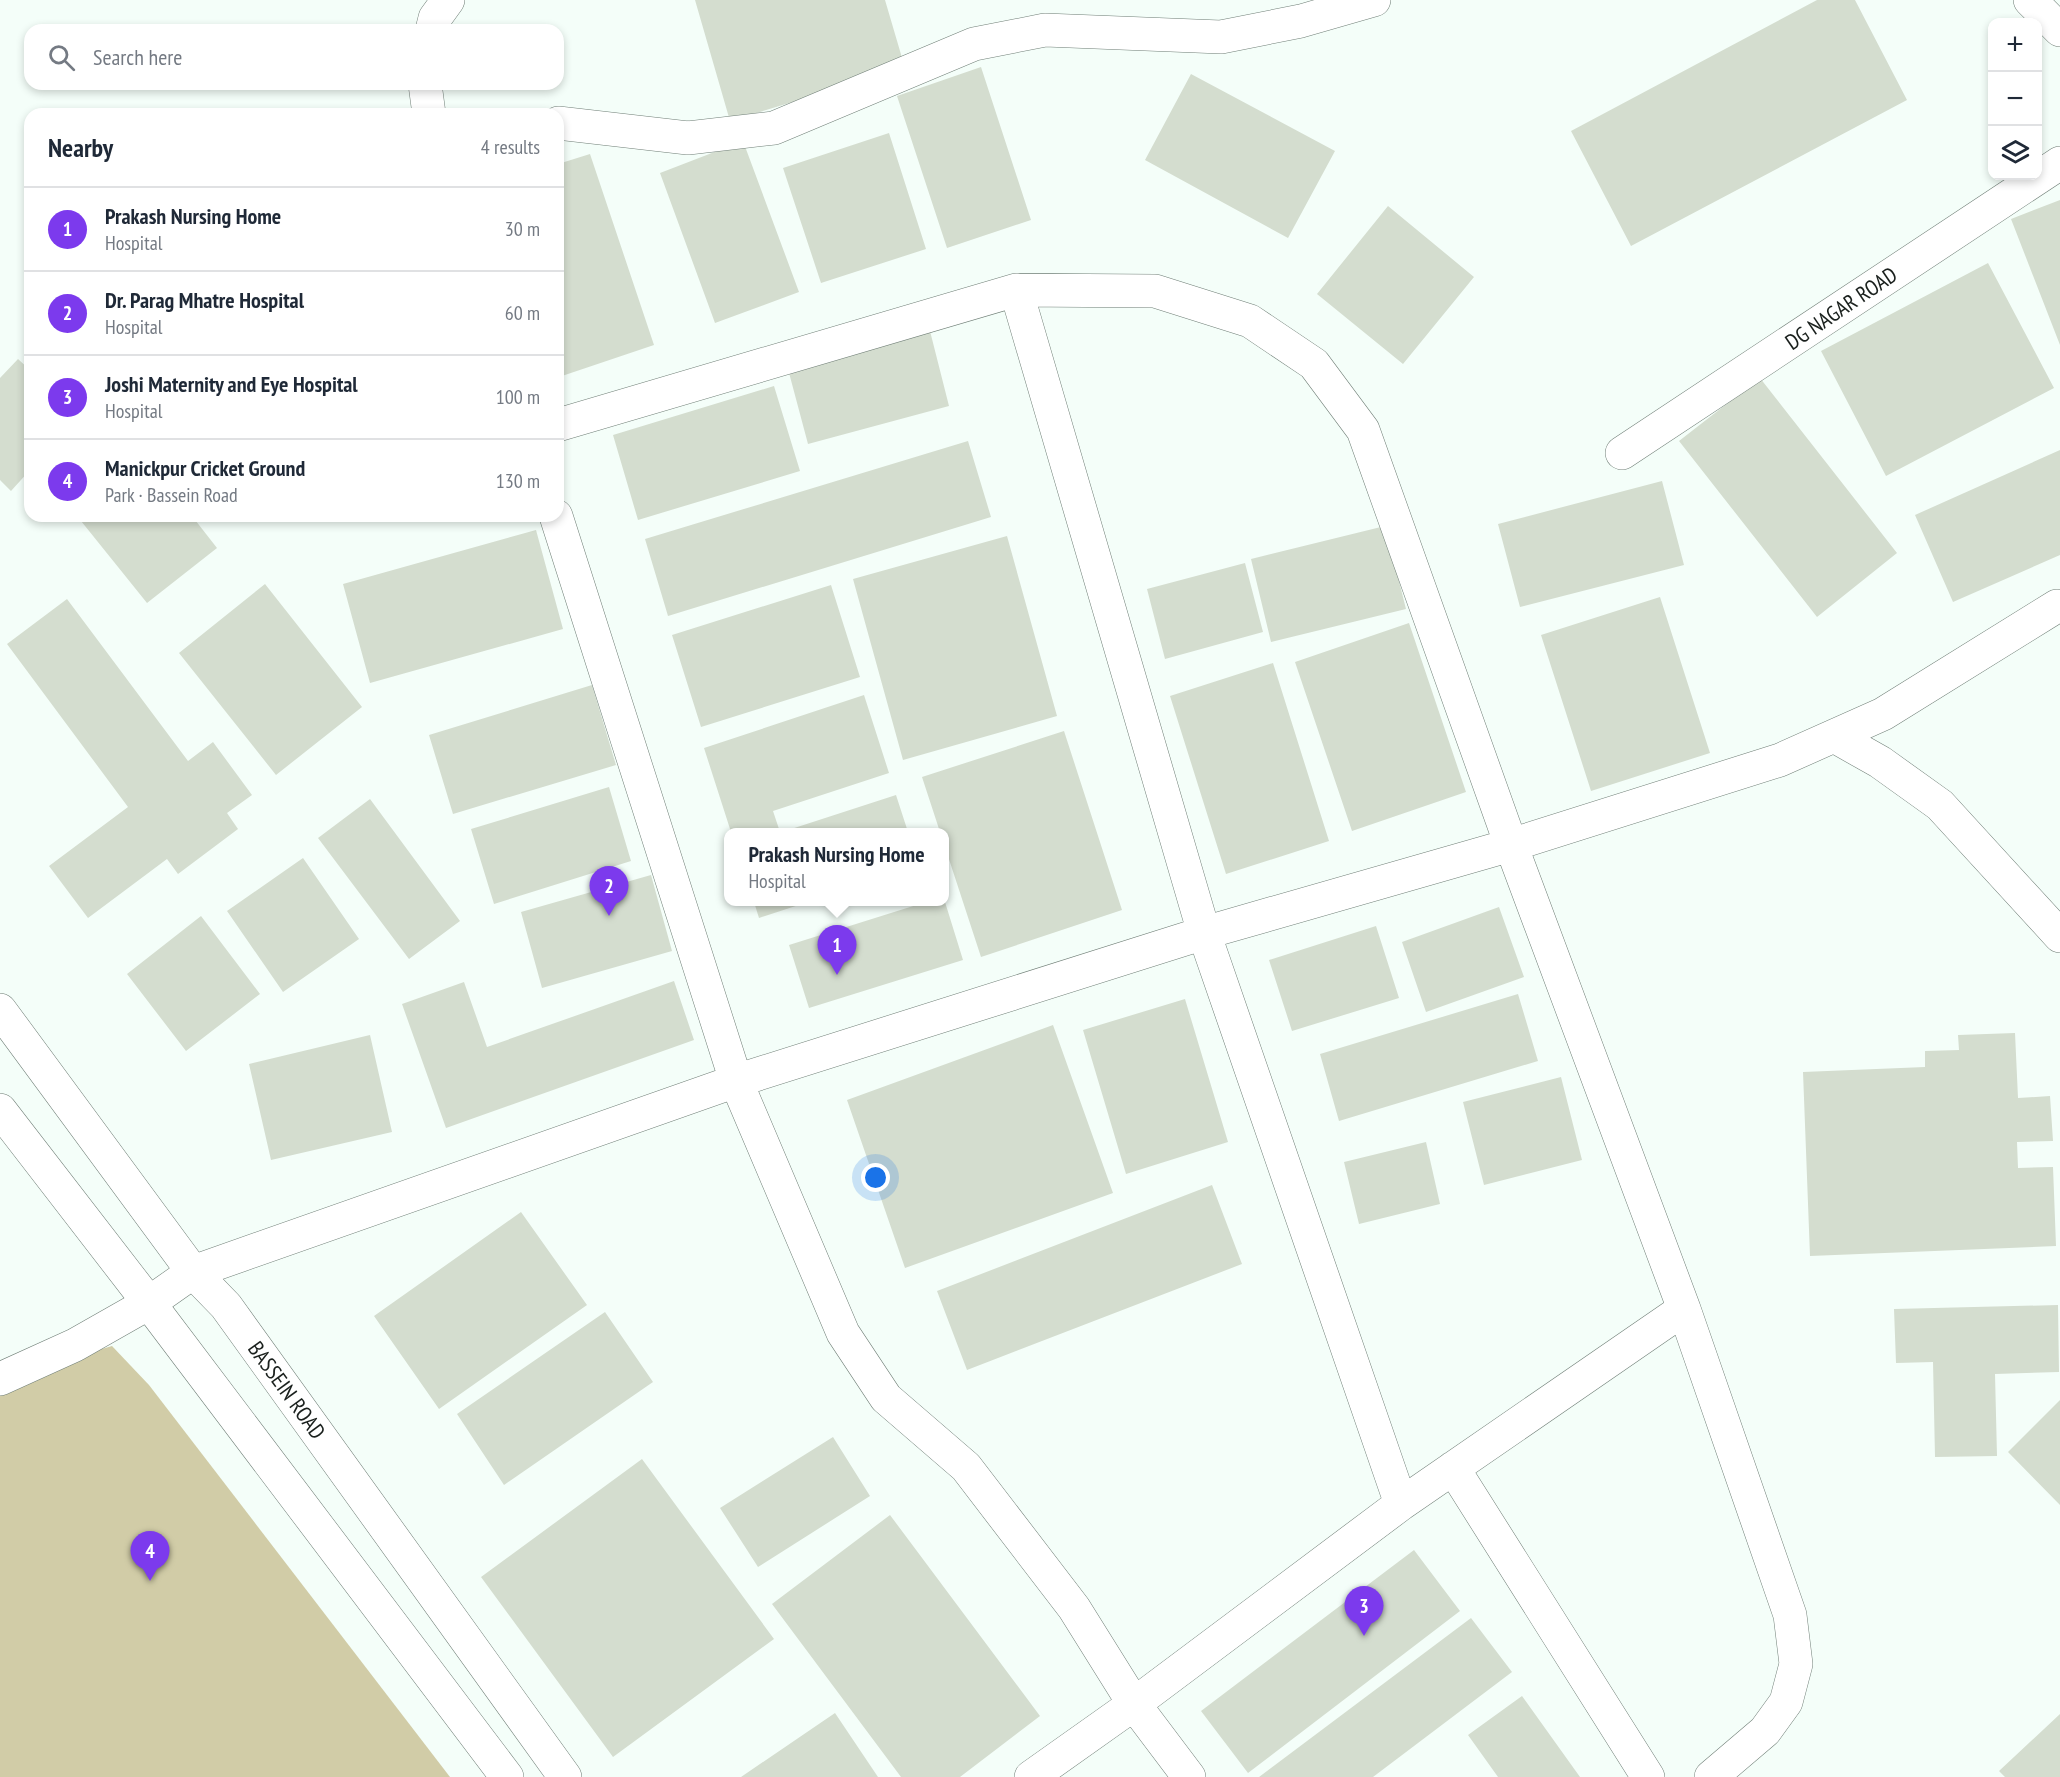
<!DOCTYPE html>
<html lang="en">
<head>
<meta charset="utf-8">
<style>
  body { margin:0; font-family:"PT Sans Narrow",sans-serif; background:#f6f6f7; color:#1f2937 }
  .controls { position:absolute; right:18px; top:18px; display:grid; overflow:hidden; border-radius:12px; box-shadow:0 3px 9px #0003 }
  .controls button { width:54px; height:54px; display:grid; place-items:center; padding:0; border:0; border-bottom:2px solid #e0e1e3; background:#fff; color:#1f2937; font:30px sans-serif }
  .you { position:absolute; left:876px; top:1178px; width:21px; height:21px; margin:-15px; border:4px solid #fff; border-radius:50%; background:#1a73e8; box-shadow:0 0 0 9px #1a73e833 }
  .badge { display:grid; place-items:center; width:39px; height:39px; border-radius:50%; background:#7c3aed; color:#fff; font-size:20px; font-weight:700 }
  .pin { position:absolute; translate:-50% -50px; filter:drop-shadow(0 2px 3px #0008) }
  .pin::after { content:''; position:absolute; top:32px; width:21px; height:18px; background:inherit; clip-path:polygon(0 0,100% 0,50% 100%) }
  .popup { position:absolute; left:724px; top:828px; width:225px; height:78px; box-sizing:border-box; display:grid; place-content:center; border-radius:12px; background:#fff; filter:drop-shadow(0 2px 4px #0005); font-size:20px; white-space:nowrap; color:#747a83 }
  .popup b { font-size:22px; color:#1f2937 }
  .popup::after { content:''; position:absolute; left:50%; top:100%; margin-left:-12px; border:12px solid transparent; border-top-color:#fff }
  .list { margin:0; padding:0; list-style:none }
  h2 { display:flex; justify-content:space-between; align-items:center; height:78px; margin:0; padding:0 24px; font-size:26px }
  h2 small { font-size:20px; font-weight:400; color:#747a83 }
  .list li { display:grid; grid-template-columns:39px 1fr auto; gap:18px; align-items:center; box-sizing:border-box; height:84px; padding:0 24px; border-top:2px solid #e0e1e3 }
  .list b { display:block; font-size:22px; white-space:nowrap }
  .list p { margin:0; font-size:20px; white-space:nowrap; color:#747a83 }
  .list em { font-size:20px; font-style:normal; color:#747a83 }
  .icon { flex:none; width:33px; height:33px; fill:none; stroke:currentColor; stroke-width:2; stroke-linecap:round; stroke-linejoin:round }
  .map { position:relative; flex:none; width:2060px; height:1777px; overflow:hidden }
  .search { position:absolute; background:#fff; box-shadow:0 3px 9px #0003; left:24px; top:24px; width:540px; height:66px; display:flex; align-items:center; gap:15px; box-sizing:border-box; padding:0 21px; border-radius:18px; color:#747a83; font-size:22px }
  .panel { position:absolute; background:#fff; box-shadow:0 3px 9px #0003; left:24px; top:108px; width:540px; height:414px; border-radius:18px }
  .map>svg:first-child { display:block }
  .green { fill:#d1cca7 }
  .building { fill:#d4ddcf }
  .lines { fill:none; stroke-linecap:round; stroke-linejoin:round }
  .minor-casing { stroke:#707f77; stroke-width:34 }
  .tertiary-casing { stroke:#707f77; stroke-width:34 }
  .primary-casing { stroke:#707f77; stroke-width:34 }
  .minor { stroke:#fff; stroke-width:33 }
  .tertiary { stroke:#fff; stroke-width:33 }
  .primary { stroke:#fff; stroke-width:33 }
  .labels { text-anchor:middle; stroke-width:4.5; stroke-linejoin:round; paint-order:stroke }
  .street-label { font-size:22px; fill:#1a201d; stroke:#fff }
</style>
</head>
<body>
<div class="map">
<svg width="2060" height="1777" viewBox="0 0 2060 1777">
  <rect width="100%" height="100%" fill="#f4fef9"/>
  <path class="green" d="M112,1346l37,39 301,392h-450v-398z"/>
  <path class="building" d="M695,0h190l20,68 -175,53z
    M1817,0h38l52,100 -276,146 -60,-115z
    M981,67l50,153 -84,28 -50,-152z
    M1191,74l144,77 -47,87 -143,-78z
    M889,133l37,116 -105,34 -38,-115z
    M743,141l56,151 -84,31 -55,-150z
    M590,154l64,191 -95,32 -1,-213z
    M2060,200v145l-49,-126z
    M1388,206l86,71 -71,87 -86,-70z
    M1988,263l66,125 -168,88 -65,-125z
    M930,331l19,75 -141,38 -20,-75z
    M18,359l12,11v100l-19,21 -11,-11v-102z
    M1760,378l137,175 -80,64 -138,-176z
    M774,386l26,85 -162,49 -25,-85z
    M968,441l23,76 -323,99 -23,-77z
    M2060,450v105l-107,47 -38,-87z
    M1662,481l22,84 -164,42 -22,-83z
    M77,516h115l25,32 -70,55z
    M1385,526l21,83 -135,33 -20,-83z
    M536,530l27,99 -193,54 -27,-99z
    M1007,536l50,180 -154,44 -50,-181z
    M1245,563l18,69 -98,27 -18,-70z
    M265,584l97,123 -86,68 -97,-122z
    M831,585l29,92 -159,50 -29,-92z
    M1660,597l50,156 -119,38 -50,-156z
    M67,599l121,162 25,-19 39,53 -25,18 11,16 -60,45 -11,-15 -79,59 -39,-52 79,-59 -121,-163z
    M1409,623l57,169 -114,39 -57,-169z
    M1273,663l56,178 -103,33 -56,-178z
    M592,685l24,80 -163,49 -24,-79z
    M864,695l25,78 -116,38 7,21h-49l-27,-84z
    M1064,731l58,179 -141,47 -36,-110v-15h-5l-18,-55z
    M609,787l22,74 -137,43 -23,-75z
    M896,795l12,37h-126z
    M370,799l90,122 -51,38 -91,-121z
    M303,858l56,81 -76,53 -56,-81z
    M651,875l21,76 -130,37 -21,-76z
    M754,902h54l-49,16z
    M926,902h19l18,58 -154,48 -20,-63z
    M1499,907l25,70 -98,35 -24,-70z
    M201,916l59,78 -74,57 -59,-77z
    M1376,926l23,72 -107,33 -23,-71z
    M674,981l20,59 -248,88 -44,-124 62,-22 23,65z
    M1518,994l20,67 -199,60 -19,-67z
    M1185,999l43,143 -102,32 -43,-144z
    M1053,1025l60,168 -208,75 -58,-168z
    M2015,1033l3,65 32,-2 3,45 -36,1 1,26 35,-1 3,79 -246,10 -7,-184 122,-5v-16l34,-1 -1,-15z
    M370,1035l22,97 -121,28 -22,-96z
    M1561,1077l21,83 -98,25 -21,-83z
    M1426,1142l14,62 -81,20 -15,-62z
    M1212,1185l30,79 -275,106 -30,-79z
    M521,1212l66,93 -148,104 -65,-93z
    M2058,1305l1,67 -64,2 2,82 -62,1 -2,-95 -37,1 -2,-54z
    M605,1312l48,70 -149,103 -47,-71z
    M2060,1400v105l-52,-53z
    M833,1437l37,59 -112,71 -38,-59z
    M642,1459l132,180 -161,118 -132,-180z
    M890,1515l150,201 -80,61h-59l-129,-173z
    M1414,1550l46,61 -212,162 -47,-62z
    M1471,1618l41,54 -139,105h-114z
    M1522,1696l58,81h-82l-30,-42z
    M835,1713l43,64h-137z
    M2060,1714v63h-55l-6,-6z"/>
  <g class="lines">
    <defs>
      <path id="minor" d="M432,30l3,-12 13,-18
        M425,84l4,30
        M558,123l130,15 86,-10 200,-84 71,-14 176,7 80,-16 73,-21
        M1016,290l188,643 197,571
        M558,425l458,-135 139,1 95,30 64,43 49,66 148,415 173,464 106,306 6,49 -10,38 -21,29 -54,46
        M1622,453l438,-290
        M556,516l180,565 107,252 43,65 80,69 108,141 60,96 55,73
        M1834,736l46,26 60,43 120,131
        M0,1379l75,-34 74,-42 44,-31 543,-191 468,-148 307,-88 269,-85 103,-46 174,-108
        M1453,1468l195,309
        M1031,1777l103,-73 267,-200 283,-195"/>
      <path id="tertiary" d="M2030,0l30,30"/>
      <path id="primary" d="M0,1010l193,262 33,34 339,471
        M0,1110l149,193 358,474"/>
    </defs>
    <use href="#minor" class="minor-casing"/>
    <use href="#tertiary" class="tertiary-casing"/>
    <use href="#primary" class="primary-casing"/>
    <use href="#minor" class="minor"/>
    <use href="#tertiary" class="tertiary"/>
    <use href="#primary" class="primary"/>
  </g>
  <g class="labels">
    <g class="street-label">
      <text transform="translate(1841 308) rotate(-34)" y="8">DG NAGAR ROAD</text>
      <text transform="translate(287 1390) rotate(54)" y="8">BASSEIN ROAD</text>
    </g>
  </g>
</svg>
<div class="controls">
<button>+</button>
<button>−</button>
<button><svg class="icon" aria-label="layers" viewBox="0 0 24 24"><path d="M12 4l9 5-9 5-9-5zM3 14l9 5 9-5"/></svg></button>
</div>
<div class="you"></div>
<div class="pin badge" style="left:837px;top:975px">1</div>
<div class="popup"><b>Prakash Nursing Home</b>Hospital</div>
<div class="pin badge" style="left:609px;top:916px">2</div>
<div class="pin badge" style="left:1364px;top:1636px">3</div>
<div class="pin badge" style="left:150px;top:1581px">4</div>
<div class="search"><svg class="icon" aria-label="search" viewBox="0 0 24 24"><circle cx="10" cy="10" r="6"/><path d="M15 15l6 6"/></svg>Search here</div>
<section class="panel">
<h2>Nearby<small>4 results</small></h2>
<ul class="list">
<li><span class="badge">1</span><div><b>Prakash Nursing Home</b><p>Hospital</p></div><em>30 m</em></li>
<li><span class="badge">2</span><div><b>Dr. Parag Mhatre Hospital</b><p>Hospital</p></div><em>60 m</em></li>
<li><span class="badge">3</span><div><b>Joshi Maternity and Eye Hospital</b><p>Hospital</p></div><em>100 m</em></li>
<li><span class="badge">4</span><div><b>Manickpur Cricket Ground</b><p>Park · Bassein Road</p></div><em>130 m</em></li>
</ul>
</section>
</div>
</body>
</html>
